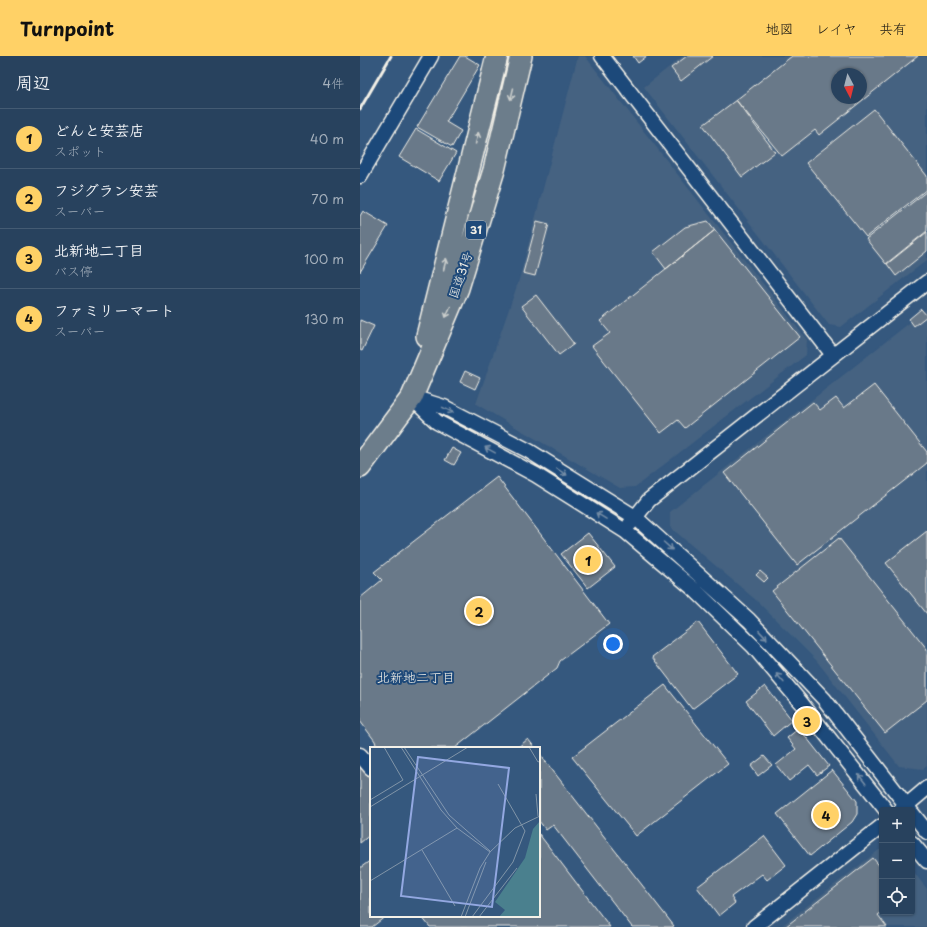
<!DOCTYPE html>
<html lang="ja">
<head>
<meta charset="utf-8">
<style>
  body { margin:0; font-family:"Playpen Sans","Klee One",sans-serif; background:#344d67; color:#f1f3f6 }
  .controls { position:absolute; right:12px; bottom:12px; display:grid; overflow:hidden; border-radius:4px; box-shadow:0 1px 3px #0004 }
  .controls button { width:36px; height:36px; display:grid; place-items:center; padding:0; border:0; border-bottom:1px solid #445b73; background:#28425e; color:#f1f3f6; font:20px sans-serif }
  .compass { position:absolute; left:471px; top:12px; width:36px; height:36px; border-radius:50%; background:#28425e; box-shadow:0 1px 3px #0004; rotate:173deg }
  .you { position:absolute; left:253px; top:588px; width:14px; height:14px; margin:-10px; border:3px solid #fff; border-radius:50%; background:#1a73e8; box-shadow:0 0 0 6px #1a73e833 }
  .badge { display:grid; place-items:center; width:26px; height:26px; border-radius:50%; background:#ffd166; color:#111; font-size:13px; font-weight:700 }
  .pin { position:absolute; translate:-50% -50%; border:2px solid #fff; box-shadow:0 1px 4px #0006 }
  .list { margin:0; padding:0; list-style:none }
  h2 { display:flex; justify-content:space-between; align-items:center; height:52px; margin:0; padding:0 16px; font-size:17px }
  h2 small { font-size:13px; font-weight:400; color:#a5b0bc }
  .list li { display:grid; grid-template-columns:26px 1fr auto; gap:12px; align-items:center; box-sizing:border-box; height:60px; padding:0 16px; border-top:1px solid #445b73 }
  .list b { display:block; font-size:15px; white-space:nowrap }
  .list p { margin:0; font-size:13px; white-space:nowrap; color:#a5b0bc }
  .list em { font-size:13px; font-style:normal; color:#a5b0bc }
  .icon { flex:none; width:22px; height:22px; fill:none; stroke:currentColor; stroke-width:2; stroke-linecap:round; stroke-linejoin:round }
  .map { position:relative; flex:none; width:567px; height:871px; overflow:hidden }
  header { display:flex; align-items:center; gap:24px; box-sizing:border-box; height:56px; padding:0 20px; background:#ffd166; color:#111 }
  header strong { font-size:19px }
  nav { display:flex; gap:22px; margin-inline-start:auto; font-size:14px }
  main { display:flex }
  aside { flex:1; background:#28425e }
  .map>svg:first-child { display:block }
  .built { fill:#456281; fill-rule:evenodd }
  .building { fill:#697989; stroke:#f4f1e8; fill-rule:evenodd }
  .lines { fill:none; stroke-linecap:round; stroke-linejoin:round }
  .minor-casing { stroke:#f4f1e8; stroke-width:17 }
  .highway-casing { stroke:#f4f1e8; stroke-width:24 }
  .minor { stroke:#1f4a7a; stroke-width:14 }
  .highway { stroke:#6c7d8b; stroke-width:21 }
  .rail { stroke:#f4f1e8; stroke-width:3 }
  .oneway { stroke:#cbcecc }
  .oneway2 { stroke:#748da6 }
  .labels { text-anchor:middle; stroke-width:4; stroke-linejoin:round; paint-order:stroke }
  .shield { fill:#1f4a7a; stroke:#b4bfc7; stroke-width:1 }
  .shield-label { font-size:11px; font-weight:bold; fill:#f4f1e8 }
  .street-label { font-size:12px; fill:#f4f1e8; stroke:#1f4a7a }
  .neighbourhood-label { font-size:13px; fill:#f4f1e8; stroke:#1f4a7a }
  .inset-road { fill:none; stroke:#8195a8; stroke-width:1 }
  .view { fill:#93a8e1; fill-opacity:0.15; stroke:#93a8e1; stroke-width:2 }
  .inset-edge { fill:none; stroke:#f4f1e8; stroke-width:2 }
</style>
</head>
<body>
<header>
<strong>Turnpoint</strong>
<nav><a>地図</a><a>レイヤ</a><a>共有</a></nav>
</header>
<main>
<aside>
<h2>周辺<small>4件</small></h2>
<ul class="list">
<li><span class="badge">1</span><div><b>どんと安芸店</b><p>スポット</p></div><em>40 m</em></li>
<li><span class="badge">2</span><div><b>フジグラン安芸</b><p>スーパー</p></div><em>70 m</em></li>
<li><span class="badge">3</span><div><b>北新地二丁目</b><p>バス停</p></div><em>100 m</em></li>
<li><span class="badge">4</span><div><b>ファミリーマート</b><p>スーパー</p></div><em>130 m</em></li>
</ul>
</aside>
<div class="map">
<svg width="567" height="871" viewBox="0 0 567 871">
  <rect width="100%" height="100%" fill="#35587e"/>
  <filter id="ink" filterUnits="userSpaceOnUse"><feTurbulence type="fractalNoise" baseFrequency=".025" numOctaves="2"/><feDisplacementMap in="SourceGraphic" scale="8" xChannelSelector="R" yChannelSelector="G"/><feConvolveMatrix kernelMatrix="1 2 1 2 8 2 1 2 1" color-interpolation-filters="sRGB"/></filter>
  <g filter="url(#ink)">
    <path class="built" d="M218,0h7l222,284 -1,15 -171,132 -15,1 -144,-84 43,-124z
      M323,0h244v204l-86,67 -12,-2 -185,-238zM477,18h24v24h-24z
      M567,253v457l-4,3 -24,-3 -83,-106 -59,-59 -87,-74v-15z
      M519,794h3v62h30v-42l15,19v38h-147z"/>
    <path class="building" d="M100,0h5l15,9 -34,57 15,9 -9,16 -35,-20z
      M273,0h14l-9,7z
      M327,0h26l-32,25 -10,-13z
      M432,0h126l-99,79 -4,-5 -33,26 -46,-56zM477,18h24v24h-24z
      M376,44l39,52 -33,25 -39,-52z
      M514,53l53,67v13l-61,48 -60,-74z
      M56,73l40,24 -17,28 -40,-24z
      M567,135v40l-41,33 -20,-25z
      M3,155l25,15 -28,46v-56z
      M177,165l12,3 -14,52 -12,-3z
      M348,165l7,9 -49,39 -13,-17 32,-25z
      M355,174l85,107 -115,91 -7,-8 -17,13 -69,-87 18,-13 -10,-12z
      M567,176v19l-31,25 -9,-12z
      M176,239l38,49 -15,11 -38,-49z
      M561,253l6,7 -13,10 -5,-7z
      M0,264l14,6 -12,25 -2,-1z
      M105,315l15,7 -5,11 -15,-7z
      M514,329l53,67v11l-130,102 -73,-92 89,-71 7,8 16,-12 8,10z
      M92,392l9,5 -7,12 -9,-5z
      M137,421l112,147 -49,37 -3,7 -102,80h-78l-2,-7 -15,-20v-123l22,-18 -8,-8z
      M567,475v83l-41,-51z
      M228,477l27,34 -27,21 -27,-34z
      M479,482l88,111v51l-42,33 -113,-142z
      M400,515l8,7 -4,4 -8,-7z
      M338,566l40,52 -46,35 -40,-52z
      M305,629l63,79 -92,72 -64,-79z
      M405,630l27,34 -19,16 -27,-35z
      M439,672l30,38 -12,9 -8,-10 -20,16 -13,-16 20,-16 -9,-11z
      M168,683l7,9h-18z
      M179,697l135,173 -2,1h-40l-79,-102 -7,5 -7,-9z
      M404,700l8,9 -14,11 -7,-10z
      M0,710l11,14v54l-11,9z
      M472,714l25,31v13l-5,8 -42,34 -33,-42z
      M179,778l71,93h-180l-9,-11h118z
      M404,780l22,29 -19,15 -5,-6 -31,23 4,6 -16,13 -22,-29z
      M513,802l9,11v43l-4,3 9,12h-102z
      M11,804v56h15l-14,11h-12v-59z"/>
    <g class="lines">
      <defs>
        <path id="minor" d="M242,0l231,299
          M0,120l71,-120
          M52,341l32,10 85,44 106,66 114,103 75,79 86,111
          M53,343l24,23 99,53 89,56 70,59 59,57 48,57 84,106
          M270,468l19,-24 278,-218
          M0,699l11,13
          M541,754l26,-22
          M552,757l15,19
          M552,787l15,18
          M394,871l128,-101"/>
        <path id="highway" d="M67,280l70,-280
          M0,411l52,-70 46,-109 36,-118 27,-114"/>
      </defs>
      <use href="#minor" class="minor-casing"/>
      <use href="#highway" class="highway-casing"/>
      <use href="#minor" class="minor"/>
      <use href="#highway" class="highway"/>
      <path class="rail" d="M0,53l31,-53"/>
    </g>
    <defs><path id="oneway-shaft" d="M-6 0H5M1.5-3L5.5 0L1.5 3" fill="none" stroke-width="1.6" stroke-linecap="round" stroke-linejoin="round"/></defs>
    <g class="oneway">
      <use href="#oneway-shaft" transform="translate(152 38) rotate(104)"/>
      <use href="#oneway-shaft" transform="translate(117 82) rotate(-76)"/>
      <use href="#oneway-shaft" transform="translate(85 208) rotate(-76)"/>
      <use href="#oneway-shaft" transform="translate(88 256) rotate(113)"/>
    </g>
    <g class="oneway2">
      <use href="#oneway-shaft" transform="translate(88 354) rotate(26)"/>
      <use href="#oneway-shaft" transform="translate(130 394) rotate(-151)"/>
      <use href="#oneway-shaft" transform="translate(202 416) rotate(32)"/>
      <use href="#oneway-shaft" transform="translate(241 460) rotate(-148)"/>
      <use href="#oneway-shaft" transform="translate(308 490) rotate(42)"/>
      <use href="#oneway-shaft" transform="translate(403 579) rotate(47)"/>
      <use href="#oneway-shaft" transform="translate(420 622) rotate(-130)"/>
      <use href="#oneway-shaft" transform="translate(502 723) rotate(-128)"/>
    </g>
  </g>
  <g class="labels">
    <rect class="shield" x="106" y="165" width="20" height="18" rx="3"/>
    <g class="shield-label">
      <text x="116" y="178">31</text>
    </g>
    <g class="street-label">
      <text transform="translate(101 219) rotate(-71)" y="4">国道31号</text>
    </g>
    <g class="neighbourhood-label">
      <text x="56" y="626">北新地二丁目</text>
    </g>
  </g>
  <g transform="translate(10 691)">
    <rect width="170" height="170" fill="#35587e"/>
    <path d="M170,74v96h-41l6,-7 -10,-8 30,-44 8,-29z" fill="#4a808e"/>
    <path class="inset-road" d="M31,0l40,63 16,18 33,24M34,0l45,68 41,36M159,0l9,15 2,-1M166,47l2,22M0,53l33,-20 -19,-33M0,60l98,-60M52,103l33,56M0,134l87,-53M91,170l19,-49 10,-16 25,-24 25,-12M95,170l21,-55M102,170l41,-55 12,-31 -27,-47M109,170l38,-49"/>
    <path class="view" d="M48,10l91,11 -17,139 -91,-11z"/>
    <rect width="170" height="170" class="inset-edge"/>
  </g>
</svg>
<div class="controls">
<button>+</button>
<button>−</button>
<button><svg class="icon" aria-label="locate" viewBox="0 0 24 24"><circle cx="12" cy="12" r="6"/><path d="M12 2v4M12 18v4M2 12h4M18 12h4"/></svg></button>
</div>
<svg class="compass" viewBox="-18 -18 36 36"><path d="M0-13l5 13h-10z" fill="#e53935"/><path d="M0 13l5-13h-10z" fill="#a5b0bc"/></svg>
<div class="you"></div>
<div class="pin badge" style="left:228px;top:504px">1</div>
<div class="pin badge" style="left:119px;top:555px">2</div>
<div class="pin badge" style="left:447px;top:665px">3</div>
<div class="pin badge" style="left:466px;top:759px">4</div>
</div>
</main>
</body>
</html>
